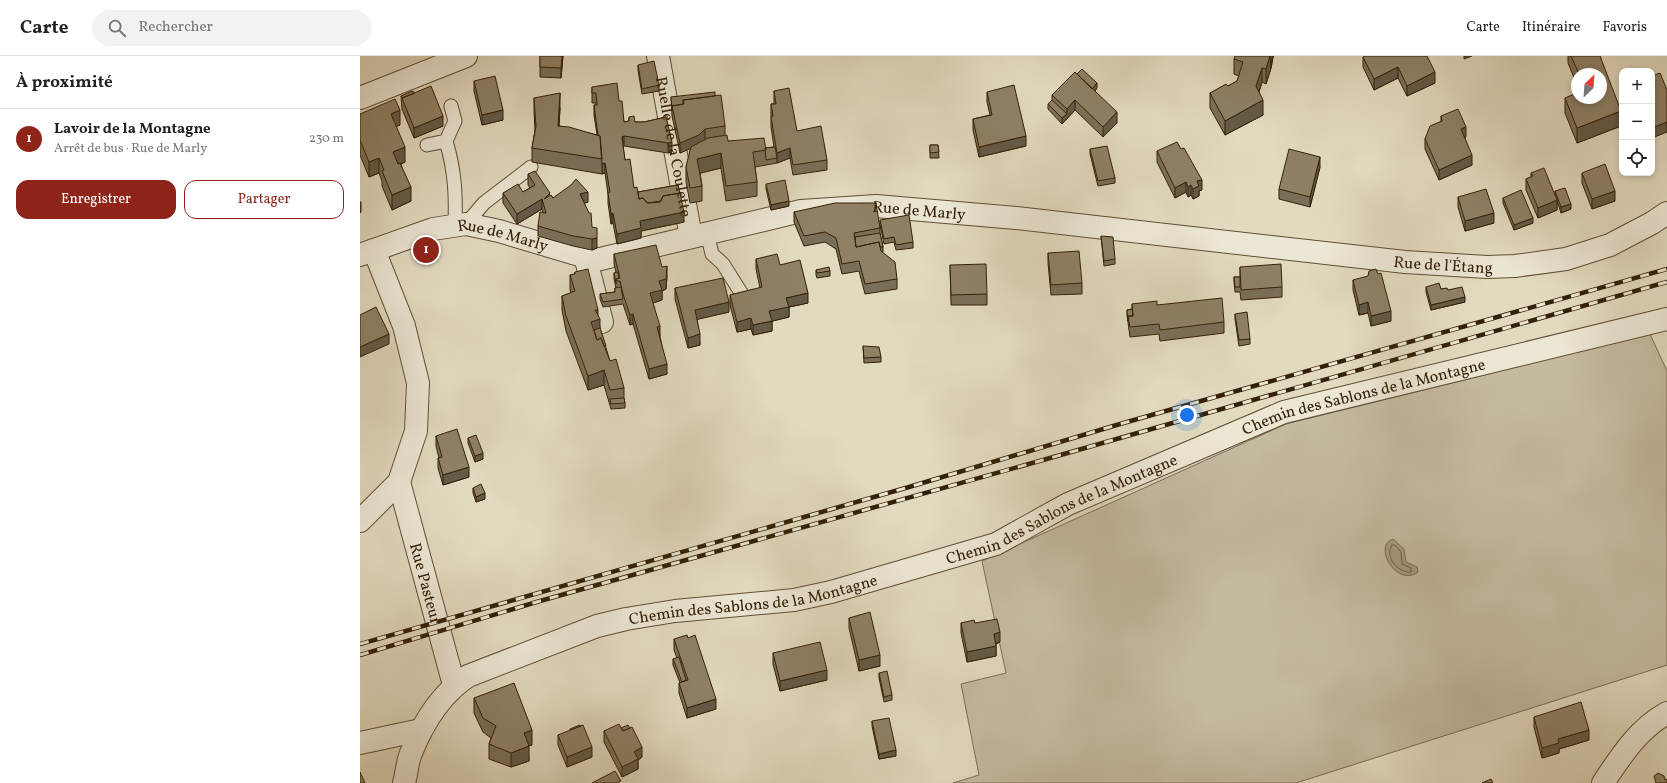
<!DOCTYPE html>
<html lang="fr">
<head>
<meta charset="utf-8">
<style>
  body { margin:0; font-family:Vollkorn,serif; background:#f2f2f2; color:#202124 }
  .controls { position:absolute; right:12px; top:12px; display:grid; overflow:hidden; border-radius:8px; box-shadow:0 2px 6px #0003 }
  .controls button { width:36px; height:36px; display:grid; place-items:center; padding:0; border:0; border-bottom:1px solid #e0e0e0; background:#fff; color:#202124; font:20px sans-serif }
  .compass { position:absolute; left:1211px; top:12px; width:36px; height:36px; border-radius:50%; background:#fff; box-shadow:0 2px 6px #0003; rotate:25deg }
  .you { position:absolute; left:827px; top:359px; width:14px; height:14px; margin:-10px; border:3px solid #fff; border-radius:50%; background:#1a73e8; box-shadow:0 0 0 6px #1a73e833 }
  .badge { display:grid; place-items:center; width:26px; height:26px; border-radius:50%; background:#8f2418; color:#fff; font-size:13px; font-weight:700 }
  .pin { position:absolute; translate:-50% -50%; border:2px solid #fff; box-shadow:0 1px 4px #0006 }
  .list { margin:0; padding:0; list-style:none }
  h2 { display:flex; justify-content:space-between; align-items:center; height:52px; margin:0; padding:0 16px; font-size:17px }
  h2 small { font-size:13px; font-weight:400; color:#757577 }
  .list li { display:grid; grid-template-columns:26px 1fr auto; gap:12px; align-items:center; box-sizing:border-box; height:60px; padding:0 16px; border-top:1px solid #e0e0e0 }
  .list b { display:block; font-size:15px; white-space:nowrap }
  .list p { margin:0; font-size:13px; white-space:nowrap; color:#757577 }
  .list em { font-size:13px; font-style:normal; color:#757577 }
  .actions { display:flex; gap:8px; padding:12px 16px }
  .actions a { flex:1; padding:9px 0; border:1px solid #8f2418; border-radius:12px; text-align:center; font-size:14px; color:#8f2418 }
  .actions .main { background:#8f2418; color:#fff }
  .icon { flex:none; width:22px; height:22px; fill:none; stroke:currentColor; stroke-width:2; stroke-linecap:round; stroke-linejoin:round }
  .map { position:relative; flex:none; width:1307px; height:727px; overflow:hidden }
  header { display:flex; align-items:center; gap:24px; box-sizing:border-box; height:56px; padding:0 20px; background:#fff; border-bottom:1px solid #e0e0e0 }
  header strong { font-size:19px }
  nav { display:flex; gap:22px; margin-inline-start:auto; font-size:14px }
  .search { width:280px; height:36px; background:#f2f2f2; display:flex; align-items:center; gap:10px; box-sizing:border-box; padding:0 14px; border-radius:22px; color:#757577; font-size:15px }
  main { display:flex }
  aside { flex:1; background:#fff }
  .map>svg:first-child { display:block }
  .green { fill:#c4baa0; stroke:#7c6d53 }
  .water { fill:#a79b80; stroke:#796a4f }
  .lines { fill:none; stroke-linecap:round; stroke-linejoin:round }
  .shore { stroke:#6e5e43; stroke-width:1 }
  .lane-casing { stroke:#604e34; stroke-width:15 }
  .street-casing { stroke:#604e34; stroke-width:24 }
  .lane { stroke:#ece7d5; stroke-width:13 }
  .street { stroke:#ece7d5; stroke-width:22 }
  .rail-casing { stroke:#342006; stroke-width:4.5 }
  .rail { stroke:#ece7d5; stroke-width:3; stroke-dasharray:9; stroke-linecap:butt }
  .wall { fill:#7a6f58; stroke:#342006 }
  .shaded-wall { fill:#635a47; stroke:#342006 }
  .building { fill:#8e8166; stroke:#342006 }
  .labels { text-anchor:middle; stroke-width:3; stroke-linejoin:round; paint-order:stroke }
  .street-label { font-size:16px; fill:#342006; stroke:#ece7d5 }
</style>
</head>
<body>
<header>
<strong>Carte</strong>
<div class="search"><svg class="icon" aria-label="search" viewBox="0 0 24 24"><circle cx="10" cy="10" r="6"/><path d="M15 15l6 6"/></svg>Rechercher</div>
<nav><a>Carte</a><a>Itinéraire</a><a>Favoris</a></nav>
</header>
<main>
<aside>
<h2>À proximité<small></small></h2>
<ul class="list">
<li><span class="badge">1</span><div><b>Lavoir de la Montagne</b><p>Arrêt de bus · Rue de Marly</p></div><em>230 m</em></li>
</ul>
<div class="actions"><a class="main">Enregistrer</a><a>Partager</a></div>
</aside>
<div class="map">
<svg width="1307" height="727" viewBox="0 0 1307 727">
  <rect width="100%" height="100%" fill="#e2dabf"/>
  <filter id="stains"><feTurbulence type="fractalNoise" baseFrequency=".005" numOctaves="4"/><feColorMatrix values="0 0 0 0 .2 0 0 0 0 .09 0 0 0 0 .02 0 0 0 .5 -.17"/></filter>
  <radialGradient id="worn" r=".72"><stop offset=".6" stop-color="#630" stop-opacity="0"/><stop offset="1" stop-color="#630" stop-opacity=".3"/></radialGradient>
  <path class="green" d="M1290,278l17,37v294l-371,118h-343l26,-8 -18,-91 45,-11 -24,-112 304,-137z"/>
  <path class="water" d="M1033,483l11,10 2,13 11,5 1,5c-21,16 -46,-26 -25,-33z"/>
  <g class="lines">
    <path class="shore" d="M1032,489h3l6,7 1,12 9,4v4c-13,1 -27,-15 -19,-27z"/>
    <defs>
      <path id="lane" d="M86,85c9,30 10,54 9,85
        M67,89l19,-4 9,-20 -4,-15
        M106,168l18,-21 47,-36
        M347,177l5,21 11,10 22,35"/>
      <g id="street">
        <path id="s1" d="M298,0l33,181"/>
        <path d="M0,42l106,-42"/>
        <path id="s2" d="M0,199l73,-26 33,-5 33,7 97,29 205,-49 75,-5 140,12 389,44 82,5 28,-1 51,-7 44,-14 42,-22 15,-10"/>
        <path d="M225,200l17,66"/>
        <path id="s3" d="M39,426l55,203"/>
        <path d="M0,465l39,-39 17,-51 2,-48 -14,-57 -30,-76"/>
        <path d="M0,687l61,-13"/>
        <path id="s4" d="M44,727c3,-10 3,-21 7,-30 12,-30 31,-60 57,-77l129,-50 29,-7 49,-8 119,-11 37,-8 165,-48 72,-40 216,-92 383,-93"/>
        <path d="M1243,727c18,-27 35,-54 64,-70"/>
      </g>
    </defs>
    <use href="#lane" class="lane-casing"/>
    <use href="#street" class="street-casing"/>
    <use href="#lane" class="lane"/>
    <use href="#street" class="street"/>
    <defs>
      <path id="rail" d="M0,588l549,-157 211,-63 547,-155
        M0,599l180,-54 503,-141 624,-178"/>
    </defs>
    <use href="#rail" class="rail-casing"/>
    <use href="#rail" class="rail"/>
  </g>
  <path class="wall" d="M180,0h23l-2,22 -21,-1z
    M913,0l-2,12 -5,16 -4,-2 -3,10 4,23 -38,20 -15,-27v-15l18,-7 9,-5 2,-5 -5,-2v-15z
    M1048,0l27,27 -28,13 -9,-18 -24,12 -11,-23v-10z
    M1208,0h32l21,70 -44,17 -12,-30v-15h12l24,-24h-24v11l-9,-22z
    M278,9l21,20v6l-17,3 -4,-24z
    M717,18l20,14 -2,3 22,32 -14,14 -28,-27 -13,14 -14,-15v-5l4,-4v-5z
    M114,25l29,39 -21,5 -8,-34z
    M232,31l27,14 5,21 5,-1v-4l6,5h9l22,-5 6,35 -4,1 -44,-7 -1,1 2,13 9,28 4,4 40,-7 6,37 -43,9v7l-24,6 -4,-21 -2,1 -3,-21v-9l-3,-21 -3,1 -70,-12v-14l3,-18 -1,-18v-14l26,10 -1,18 38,9 -3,-20v-10h2v-2h-4z
    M414,35l23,40 30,29v10l-34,5 -3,-17 -13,5 -22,4 2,15v14l-31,5 -5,-33 -21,5 2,13v15l-12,2 -4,-21v-15l5,-19 -11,5 -8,-37 -1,-19 44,-1 10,30v9l3,6 37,7 9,-1 -3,-20v-23h3z
    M627,36l39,54 -47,11 -6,-27v-11l17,-4 -3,-13z
    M55,37l28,33 -29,12 -12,-29 -1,-13z
    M0,58l40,11 -4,1 9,36 -4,2 10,37 -19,9 -10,-24v-5l-3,-8 -10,4 -9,-22z
    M1081,60l25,21 -1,1 7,27 -33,15 -14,-31v-10l16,-17z
    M570,89h8l1,13h-9z
    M730,93l25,29v5l-17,3 -8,-32z
    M797,95l45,39 -3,1v5l-6,3 -2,-4 -3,2 -2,-5 -11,6 -18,-36z
    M960,111l-10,40 -31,-8v-10z
    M1171,117l24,22v-4l16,18 -10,4 -4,-12v9l-19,8 -12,-28v-11l5,-2z
    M1222,117l33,28 -23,8 -10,-26z
    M168,118l25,24 35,4 -4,1 13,45 -5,2 -19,-4 -35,-10v-10l5,-13 -1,-4 -25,15 -14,-21v-10l20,-1 7,-4 -2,-3z
    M406,128l23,22 -18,4 -5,-21z
    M1098,141l36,26 -29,8 -7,-24z
    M1143,142l30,25 -19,7 -11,-27z
    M434,156l86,16v5l3,14v5h-1l15,27v10l-32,5 -6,-23 -17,3 -6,-25 -11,-7 -21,4 -10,-24z
    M520,164l33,22v6l-17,2 -2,-8 -10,2 -4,-19z
    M741,180l14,23v5l-11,2z
    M688,197l34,30v11l-31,1 -3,-32z
    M254,198l48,13 5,9 -1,13 -4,2v9l-9,3 7,33 7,38 -18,5 -16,-55 -3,1 -7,-21 -20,3 -3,-8v-5l15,-2v-4h1l-2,-10v-5l2,-1 -2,-8z
    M396,203l24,6 28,38 -19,4v10l-17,4v10l-19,4 -2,-6 -14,3 -7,-27v-10l30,-7 -4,-19z
    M590,209l37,29v11h-36z
    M880,211l42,20v10l-41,3 -1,-8h-5l-1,-10v-5h6z
    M456,214l14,1v5l-13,2 -1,-3z
    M215,216l23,44 2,12 10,33 14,27v10l1,5v5l-14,1 -7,-24 -16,5 -22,-59 -4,-21v-14l9,-3 -1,-3v-15l5,-1z
    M993,224l38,41 -20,5 -3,-13 -9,2 -6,-25z
    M1066,231l22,3 17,12 -34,8 -5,-18z
    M315,232l54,24 -32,7 3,26 -12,3 -13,-49z
    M772,248l25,1 67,17v11l-64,8 -1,-7 -29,3 -3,-22v-5l5,-1z
    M875,258l15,25v5l-11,2 -4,-27z
    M503,290l18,11v5l-17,1z
    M76,380l33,41 -26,8 -5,-17v-10h1l-3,-12z
    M108,382l15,21 -8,3 -7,-19z
    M113,432l12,11 -9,3 -3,-9z
    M489,562l31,48 -21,5 -10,-43z
    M601,567h14l25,19 -4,2v12l-29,6 -6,-29z
    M314,583l42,70 -29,9 -8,-25v-10h1l-7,-18v-6l4,-1 -3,-8z
    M413,597l54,27 -47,11 -7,-27z
    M519,617l13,22v5l-8,2 -5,-24z
    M114,642l58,47 -4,1 1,15 -18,6 -22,-8v-15l2,-6 -8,-6 -9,-19z
    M1174,661l55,23 -30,9v4l-17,5 -8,-31z
    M512,665l24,35 -17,3 -7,-33z
    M261,672l21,29 -4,3v9l-16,8 -18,-35v-11z
    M198,679l34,22 -25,10 -9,-22z"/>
  <path class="shaded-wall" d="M202,0h1l-2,22v-10z
    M910,0h1v12l-5,16v-15z
    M913,0v2l-2,10v-5z
    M1104,0h8l-8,3z
    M1038,11v11l-24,12v-11z
    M902,12v14l-6,19v-15z
    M1075,16v11l-28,13v-10z
    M737,27v5l-7,8v-5z
    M200,37v15l-2,33v-15z
    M715,44v10l-13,14v-6l5,-4v-5z
    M903,44v15l-38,20v-14z
    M40,54v15l-9,4v-15z
    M143,54v10l-21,5v-10z
    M1261,55v15l-44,17v-15z
    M757,56v11l-14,14v-10z
    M83,60v10l-29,12v-10z
    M1307,66v10l-15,6v-10z
    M1106,71v10l-5,2v-10z
    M345,73v11l-6,5 -19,8v-10z
    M264,80v10l-2,1v-10z
    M666,80v10l-47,11v-10z
    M312,86v10l-4,1v-10z
    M45,91v15l-12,5v-15z
    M430,92v10l-13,5v-10z
    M361,97v15l-24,6v-15z
    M1112,99v10l-33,15v-10z
    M960,101v10l-10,40v-10z
    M19,102v15l-10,4v-15z
    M245,107v10l-3,1v-10z
    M842,124v10l-3,1v5l-6,3v-10l4,-8z
    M826,126v10l-11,6v-10z
    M831,129v10l-3,2v-10z
    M51,131v14l-19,9v-15z
    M1255,135v10l-23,8v-10z
    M228,136v10l-8,3v-11z
    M182,143v10l-25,15v-10z
    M1197,144v10l-19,8v-10z
    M429,145v5l-18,4v-5z
    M0,146h1v10l-1,1z
    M1211,148v5l-10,4v-6z
    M324,156v10l-43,9v7l-24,6v-10l23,-13z
    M253,157v10l-2,1v-10z
    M1134,157v10l-29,8v-10z
    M1173,162v5l-19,7v-5z
    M237,182v10l-5,2v-11z
    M307,210v10l-1,13 -4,2v9l-12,4v-11l9,-12z
    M448,237v10l-19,4v10l-20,5v-11l17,-13z
    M1105,241v5l-34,8v-5z
    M369,246v10l-34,8v-10z
    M1008,246v11l-9,2v-10z
    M235,254h3v9h2v14l-8,3 -1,-14z
    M1031,255v10l-20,5v-10z
    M273,258v10l-3,1v-10z
    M391,262v11l-14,3v-10z
    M412,265v10l-19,4v-10z
    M300,270v10l-3,-9z
    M29,278v10l-29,13v-10z
    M340,278v11l-12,3v-10z
    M307,308v10l-18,5v-10z
    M244,314v15l-16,5v-14z
    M123,397v6l-8,3v-6z
    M109,411v10l-26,8v-10z
    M125,437v6l-9,3v-5z
    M640,576v10l-6,2v-10z
    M636,590v10l-29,6v-10z
    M520,599v11l-21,5v-11z
    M467,614v10l-47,11v-10z
    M356,643v10l-29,9v-10z
    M172,674v15l-8,2v-14z
    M1229,674v10l-30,9v4l-17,5v-10l16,-9z
    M169,690v15l-18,6v-14z
    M232,691v10l-25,10v-10z
    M282,691v10l-4,3v9l-16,8v-10l12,-15z
    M536,694v6l-17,3v-5z"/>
  <path class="building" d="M180,0h22l-1,12 -21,-1z
    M875,0h35l-4,13 -4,-1 -6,18 7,14 -38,21 -15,-28 16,-9 2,2 9,-5 6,-19 -9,-3z
    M911,0h2l-2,7z
    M1005,0h62l8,16 -28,14 -9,-19 -24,12 -11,-22z
    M1211,0h29l21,55 -44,17 -12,-30 12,-5v5h24v-24h-22z
    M294,5l5,24 -17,4 -4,-24z
    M722,13l15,14 -5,6 -15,-15z
    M715,16l42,40 -14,15 -28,-27 -8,9 -15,-14z
    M1300,17l7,17v32l-15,6v-52z
    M135,20l8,34 -21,5 -8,-34z
    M257,27l2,18h3l2,21 5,-1v-4l5,-1 1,6h9l22,-5 6,25 -4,1 -44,-7 -2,1 3,23 5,-1 4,29 3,-1 2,12 4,-1 5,5 12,-1 3,-6 17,-3 4,19 -44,9 1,7 -24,6 -4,-21 -2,1 -3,-21 2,-1 -5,-29 -3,1 -2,-28 -2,-1 -4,-30h3l-1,-12h-4v-6z
    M654,29l12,51 -47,11 -6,-28 19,-4 -5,-23z
    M71,30l12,30 -29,12 -12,-30z
    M429,32l8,43 24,-5 6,34 -34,5 -3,-17 -13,5 -6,-36 2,-1 -2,-12h5l-2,-13z
    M52,35l2,1 1,1 -13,5 -1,-2z
    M355,36v4l-32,4v4l-11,2v5l-1,-14z
    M200,37l-2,33 11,1 31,9 2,23 -70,-11 4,-22 -2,-28z
    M361,39l4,31 -20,3 -6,6 -19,8 -8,-37 12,-2 -1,-4z
    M35,43l5,11 -9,4 14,33 -12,5 5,12 2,-1 11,24 -19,8 -10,-24 2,-1 -5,-12 -10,4 -9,-22v-26z
    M692,44l15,14 -5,4 -14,-14z
    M1098,53l8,18 -5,2 11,26 -33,15 -14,-31 5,-13 12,-5 -1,-5z
    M367,79l1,6 36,-3 2,12 -13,2 4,30 -31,4 -5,-33 -24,6 5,27 -12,2 -4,-21 5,-20 17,-9z
    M817,86l4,7 3,-1 18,32 -5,1 2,5 -6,3 -2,-4 -3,2 -2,-5 -11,6 -18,-37z
    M570,89h8l1,7 -9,1z
    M747,90l8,32 -17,3 -8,-32z
    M415,91l2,11 -11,2 -1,-12z
    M929,93l31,8 -10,40 -31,-8z
    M1245,108l10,27 -23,8 -10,-26z
    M1184,112l13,32 -19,8 -12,-29 7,-3 -2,-3z
    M175,115l15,22 -6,6 7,-4 2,3 18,-13 5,-6 12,13 -8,2 9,19h2l1,14 5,1v10l-5,1 -19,-3 -35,-10 2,-14 6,1 -4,-14 -25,15 -14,-21 15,-9 5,8 12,-7 -7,-11z
    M425,124l4,21 -18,4 -5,-21z
    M318,129l2,8 -17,3 -2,5 -14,2 -4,-5 -4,1 -1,-7z
    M1205,132l6,16 -10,3 -6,-16z
    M1126,133l8,24 -29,8 -7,-24z
    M1161,134l12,28 -19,7 -11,-27z
    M475,147h41l4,25 -26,5 2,14 23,-5 2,9 14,11 2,17 -32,5 -6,-23 -17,3 -6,-26 -11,-6 -21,4 -10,-24z
    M549,159l4,27 -17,3 -2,-8 -10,2 -4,-19z
    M520,177l3,14h-3l-1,-5 -23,5 -1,-10z
    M741,180l12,1 2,22 -11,2z
    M296,189l6,22 5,-1 -1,13 -7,2 3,9 -12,3 10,33 -3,1 10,37 -18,5 -16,-55 -3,1 -7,-21 -3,-13h-3l-1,-2 4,-1 -6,-24z
    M719,195l3,32 -31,2 -3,-32z
    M417,198l3,11 20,-5 8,33 -22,5 3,9 -20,4 3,10 -19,4 -2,-7 -14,4 -7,-27 32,-8 -6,-28z
    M626,208l1,30 -36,1 -1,-30z
    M921,208l1,23 -41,3 -1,-23z
    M469,211l1,4 -13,2 -1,-3z
    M228,213l10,41h-3l5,9 -9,3 6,18 4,-2 9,23 6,-2 8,29 -14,2 -6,-20 -16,6 -22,-60 -4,-20 13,-5 -5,-16 5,-1v-2z
    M1016,213l2,5 3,-1 10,38 -20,5 -3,-14 -9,3 -6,-25 15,-4 1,-5z
    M258,216l1,6 -3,1v5l-2,-11z
    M874,221h6v10h-5z
    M363,222l6,24 -34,8 5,24 -12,4 -13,-50z
    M1079,227l2,6 6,-1 1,2 14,-3 3,10 -34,8 -5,-18z
    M261,231l2,12 -20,3 -3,-8 15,-2v-4z
    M862,242l2,24 -64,8 -1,-6 -29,3 -2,-11h5l-1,-12 25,-3v4z
    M16,251l13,27 -29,13v-32z
    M772,253l1,7h-5v5l-1,-11z
    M887,256l3,27 -11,1 -4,-26z
    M240,272l6,18h-2l-3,-8 -4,2 -3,-10z
    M503,290l16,1 2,10 -17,1z
    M264,342l1,5 -14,1 -1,-5z
    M97,373l12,38 -26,8 -5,-17 4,-1 -6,-21z
    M116,379l7,18 -8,3 -7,-18z
    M121,428l4,9 -9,4 -3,-9z
    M510,556l10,43 -21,5 -10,-42z
    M637,563l3,13 -6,2 2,12 -29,6 -6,-29 13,-3 1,3z
    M327,579l1,3 7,-3 21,64 -29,9 -8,-25 9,-3 -14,-41z
    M460,586l7,28 -47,11 -7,-28z
    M319,601l7,23 -4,2 -9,-23z
    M527,615l5,24 -8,2 -5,-24z
    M154,627l18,47 -8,3 5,13 -18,7 -22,-9 7,-18 -13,-8 -9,-20z
    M1221,646l8,28 -31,9 1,4 -17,5 -8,-31z
    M529,662l7,32 -17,4 -7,-33z
    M259,668l4,7 9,-4 10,20 -8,5 4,7 -16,8 -18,-36z
    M220,669l1,1 -11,4v-1z
    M223,669l9,22 -25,10 -9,-22z
    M268,669l2,3 -7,3 -2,-3z
    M255,715l6,10 -4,2h-25z
    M0,716l5,11h-5z
    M1298,717l6,3 1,4 2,-1v4h-11l-2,-7z
    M1131,723l2,4h-11z"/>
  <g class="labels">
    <g class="street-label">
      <text dy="6" stroke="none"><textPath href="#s1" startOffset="92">Ruelle de la Coulette</textPath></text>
      <text dy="6" stroke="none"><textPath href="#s2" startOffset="575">Rue de Marly</textPath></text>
      <text dy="6" stroke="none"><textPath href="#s2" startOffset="149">Rue de Marly</textPath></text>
      <text dy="6" stroke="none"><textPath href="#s2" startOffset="1102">Rue de l'Étang</textPath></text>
      <text dy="6" stroke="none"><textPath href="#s4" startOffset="1073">Chemin des Sablons de la Montagne</textPath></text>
      <text dy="6" stroke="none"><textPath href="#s4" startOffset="749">Chemin des Sablons de la Montagne</textPath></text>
      <text dy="6" stroke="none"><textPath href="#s3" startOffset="105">Rue Pasteur</textPath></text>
      <text dy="6" stroke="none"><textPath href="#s4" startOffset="425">Chemin des Sablons de la Montagne</textPath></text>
    </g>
  </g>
  <rect width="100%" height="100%" filter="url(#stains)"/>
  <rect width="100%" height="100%" fill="url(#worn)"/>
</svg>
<div class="controls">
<button>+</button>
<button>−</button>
<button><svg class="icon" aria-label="locate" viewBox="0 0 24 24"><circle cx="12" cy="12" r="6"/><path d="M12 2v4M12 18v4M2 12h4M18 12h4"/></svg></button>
</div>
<svg class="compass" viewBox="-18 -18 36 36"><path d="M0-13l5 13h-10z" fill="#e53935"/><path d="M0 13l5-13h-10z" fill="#757577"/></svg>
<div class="you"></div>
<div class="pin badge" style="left:66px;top:194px">1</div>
</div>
</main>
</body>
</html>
